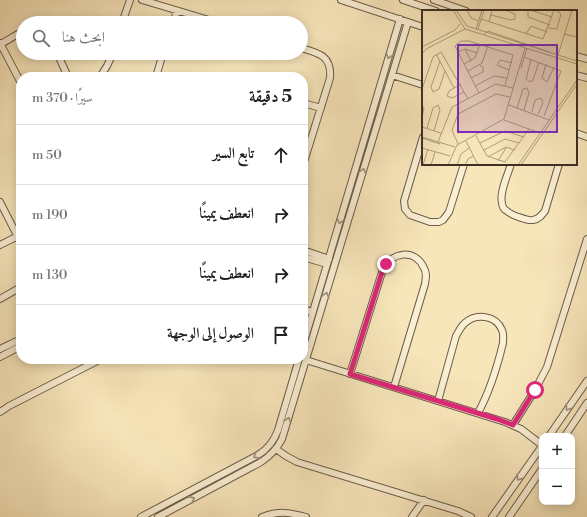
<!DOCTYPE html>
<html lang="ar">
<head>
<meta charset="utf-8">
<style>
  body { margin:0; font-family:"Libre Bodoni",Amiri,serif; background:#f2f2f2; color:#202124; direction:rtl }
  .controls { position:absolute; right:12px; bottom:12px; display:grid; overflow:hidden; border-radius:8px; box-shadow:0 2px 10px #0003 }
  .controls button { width:36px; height:36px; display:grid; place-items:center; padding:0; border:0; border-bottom:1px solid #e0e0e0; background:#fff; color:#202124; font:20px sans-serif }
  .stop { position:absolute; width:12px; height:12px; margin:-9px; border:3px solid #db2777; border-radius:50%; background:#fff }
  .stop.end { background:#db2777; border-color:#fff; box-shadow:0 1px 4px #0008 }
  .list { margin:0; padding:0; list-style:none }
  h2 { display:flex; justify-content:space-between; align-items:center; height:52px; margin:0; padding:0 16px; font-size:17px }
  h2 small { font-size:13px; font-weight:400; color:#757577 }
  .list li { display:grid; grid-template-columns:26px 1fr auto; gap:12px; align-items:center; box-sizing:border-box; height:60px; padding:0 16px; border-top:1px solid #e0e0e0 }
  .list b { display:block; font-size:15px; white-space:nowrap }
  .list em { font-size:13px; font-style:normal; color:#757577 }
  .icon { flex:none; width:22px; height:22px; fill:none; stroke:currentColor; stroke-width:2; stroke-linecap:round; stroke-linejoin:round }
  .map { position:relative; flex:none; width:587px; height:517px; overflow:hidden; direction:ltr }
  .search { position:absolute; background:#fff; box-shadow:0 2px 10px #0003; left:16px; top:16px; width:292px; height:44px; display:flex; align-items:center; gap:10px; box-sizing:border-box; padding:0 14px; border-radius:22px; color:#757577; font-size:15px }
  .panel { position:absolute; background:#fff; box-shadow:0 2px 10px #0003; left:16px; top:72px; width:292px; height:292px; border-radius:16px; direction:rtl }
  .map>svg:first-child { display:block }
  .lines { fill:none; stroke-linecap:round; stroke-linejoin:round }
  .minor-casing { stroke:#6c5d4b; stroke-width:8 }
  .minor { stroke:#faefd3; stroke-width:6 }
  .oneway { stroke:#9c8f7c }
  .route { stroke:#db2777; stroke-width:5 }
  .inset-road { fill:none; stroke:#ad9d7f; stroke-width:1 }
  .view { fill:#7b2cbf; fill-opacity:0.15; stroke:#7b2cbf; stroke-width:2 }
  .inset-edge { fill:none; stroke:#3d2f26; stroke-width:2 }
</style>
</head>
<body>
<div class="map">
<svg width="587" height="517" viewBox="0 0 587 517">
  <rect width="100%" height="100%" fill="#f8e6bb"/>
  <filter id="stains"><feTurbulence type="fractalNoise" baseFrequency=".005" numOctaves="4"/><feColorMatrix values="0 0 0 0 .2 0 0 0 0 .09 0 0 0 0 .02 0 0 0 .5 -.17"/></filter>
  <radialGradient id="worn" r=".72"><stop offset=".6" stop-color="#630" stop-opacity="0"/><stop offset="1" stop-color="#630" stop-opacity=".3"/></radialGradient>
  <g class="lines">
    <defs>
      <path id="minor" d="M142,0l77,23
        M341,0l82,27
        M403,0l33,11
        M434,0l32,11
        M122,23l8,-23
        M173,23l4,-12
        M0,43l21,40
        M1,44l22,-13
        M301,48c18,5 31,8 29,30l-27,87
        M57,53l11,24
        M576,56l11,3
        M392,75l31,10
        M576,75l11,3
        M100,77l7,-11 6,-13
        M156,77l7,-24
        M303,103l18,5
        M576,133l11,4
        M423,137l-19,64 1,8 5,6 20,7h9l4,-2 6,-8 15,-48
        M511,164c-3,10 -12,29 -9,39 0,3 2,7 5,8 4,4 21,10 26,9 6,-1 9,-5 12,-9l14,-47
        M0,202l21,41
        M0,245l18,-9
        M303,250l26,9
        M303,257l24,7
        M0,299l21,-12
        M303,309l10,3
        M303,345l97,-326
        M0,349l21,-10
        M0,357l21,-11
        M306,360l199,62 16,7 21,16
        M350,374l33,-105c9,-17 32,-21 41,-1 3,5 2,10 1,16l-31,103
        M438,401l18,-65c3,-5 5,-10 9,-13 11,-10 31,-8 37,7 2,5 1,8 1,13 -6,25 -13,48 -25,70
        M0,412l9,-6 92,-47
        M513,425l22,-35 12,-23 40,-128
        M549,436l38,-55
        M565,436l22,-33
        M276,449l10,7 11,6 161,49 13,6
        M141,517l117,-62c10,-6 16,-14 20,-25l21,-71
        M158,517l103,-55c9,-6 16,-13 21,-23l126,-417
        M262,517c16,-6 27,-5 44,0
        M412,517l12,-17
        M492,517l50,-71
        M509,517l33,-48"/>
    </defs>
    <use href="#minor" class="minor-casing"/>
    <use href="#minor" class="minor"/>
  </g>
  <defs><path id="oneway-chevron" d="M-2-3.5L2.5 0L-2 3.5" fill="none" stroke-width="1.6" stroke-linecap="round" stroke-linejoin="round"/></defs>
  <g class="oneway">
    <use href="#oneway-chevron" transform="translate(389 56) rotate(107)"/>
    <use href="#oneway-chevron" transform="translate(363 171) rotate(-73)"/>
    <use href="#oneway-chevron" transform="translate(340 221) rotate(106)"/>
    <use href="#oneway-chevron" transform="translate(326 295) rotate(-73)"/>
    <use href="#oneway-chevron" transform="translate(568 408) rotate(124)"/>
    <use href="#oneway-chevron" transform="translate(288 420) rotate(-73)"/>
    <use href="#oneway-chevron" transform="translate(256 456) rotate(150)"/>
    <use href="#oneway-chevron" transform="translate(519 478) rotate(125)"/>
    <use href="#oneway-chevron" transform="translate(192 499) rotate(-28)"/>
  </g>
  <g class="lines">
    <path class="route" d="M386,264l-3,5 -33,105 147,45 16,6 22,-35"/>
  </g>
  <g transform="translate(422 10)">
    <rect width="155" height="155" fill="#f8e6bb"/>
    <path class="inset-road" d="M31,0l12,19 112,35M34,0l11,16 110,35M45,0l4,8 8,3M106,0v7l22,8M108,0l22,7M69,5l20,5 4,-1v-5l-10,-4M59,9l62,20 11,-29M67,12l3,-12M126,18l9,1 4,-15 -5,-4M54,19l6,-19M56,19l6,-19M104,24l5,-8 16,6M142,24l13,3M62,25l4,-4 61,21M0,37l33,-17 5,-6M43,39l6,12M36,42l7,-3 12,4M0,44l4,-5 39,-20M14,44l18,34M136,45l14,-45M102,47l37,14 -17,45M109,50l-5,19 4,3 3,-2 6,-18M18,51l-9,26 2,5 6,-3 6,-18M42,54l11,-6 5,-14M124,54l-4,14 5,4 7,-15M99,58l6,-20M87,60l-12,-5 3,-5 12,3M46,61l14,-8 6,-17M49,68l12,-6v-5l-3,-2M39,74l-12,7 -2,5 5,2 12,-6M53,76l19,-10 13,2M0,79l11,-32 8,-5 27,47M57,83l-24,-47 6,-5h8l44,14 -8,31M0,95l2,3 -2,9M87,95l40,15M95,98l6,-19 4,-1 2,5 -5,17M110,102l3,-12 6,-2 2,5 -5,11M82,110l36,13M0,117l19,6M5,118l6,-20 5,-3 2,5 -6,21M54,126l11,20 18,6 24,-33M0,127l33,10M0,128l18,6M44,131l12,24M16,132l14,-35 44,-23 17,4M58,133l25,-12 19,6M36,134l-6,-14 6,-16 38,-20 14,3M0,138l28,8M62,140l21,-11 14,4M66,147l18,-10 9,3M76,151l8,-13M1,155l5,-16M9,155l4,-13M26,155l9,-20 47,-26 21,-71M35,155l4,-11 8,-6M43,155l3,-6 5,-3M96,155l59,-85M99,155l56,-81"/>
    <path class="view" d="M36,35h99v87h-99z"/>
    <rect width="155" height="155" class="inset-edge"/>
  </g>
  <rect width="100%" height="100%" filter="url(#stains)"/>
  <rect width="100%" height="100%" fill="url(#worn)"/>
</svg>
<div class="controls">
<button>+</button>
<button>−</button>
</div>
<div class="stop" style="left:535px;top:390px"></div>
<div class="stop end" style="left:386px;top:264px"></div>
<div class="search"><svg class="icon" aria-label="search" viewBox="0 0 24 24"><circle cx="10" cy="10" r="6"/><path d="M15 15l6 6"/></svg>ابحث هنا</div>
<section class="panel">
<h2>5 دقيقة<small>سيرًا · 370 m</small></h2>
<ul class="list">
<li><svg class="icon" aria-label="ahead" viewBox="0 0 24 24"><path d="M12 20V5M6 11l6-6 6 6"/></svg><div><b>تابع السير</b></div><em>50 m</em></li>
<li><svg class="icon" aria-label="right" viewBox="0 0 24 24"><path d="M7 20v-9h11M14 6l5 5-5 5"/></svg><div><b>انعطف يمينًا</b></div><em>190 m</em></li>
<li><svg class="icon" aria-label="right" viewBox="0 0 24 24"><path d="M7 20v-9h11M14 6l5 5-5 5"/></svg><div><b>انعطف يمينًا</b></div><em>130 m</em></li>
<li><svg class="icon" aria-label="arrive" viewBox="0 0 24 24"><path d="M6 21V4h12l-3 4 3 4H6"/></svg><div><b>الوصول إلى الوجهة</b></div></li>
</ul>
</section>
</div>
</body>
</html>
